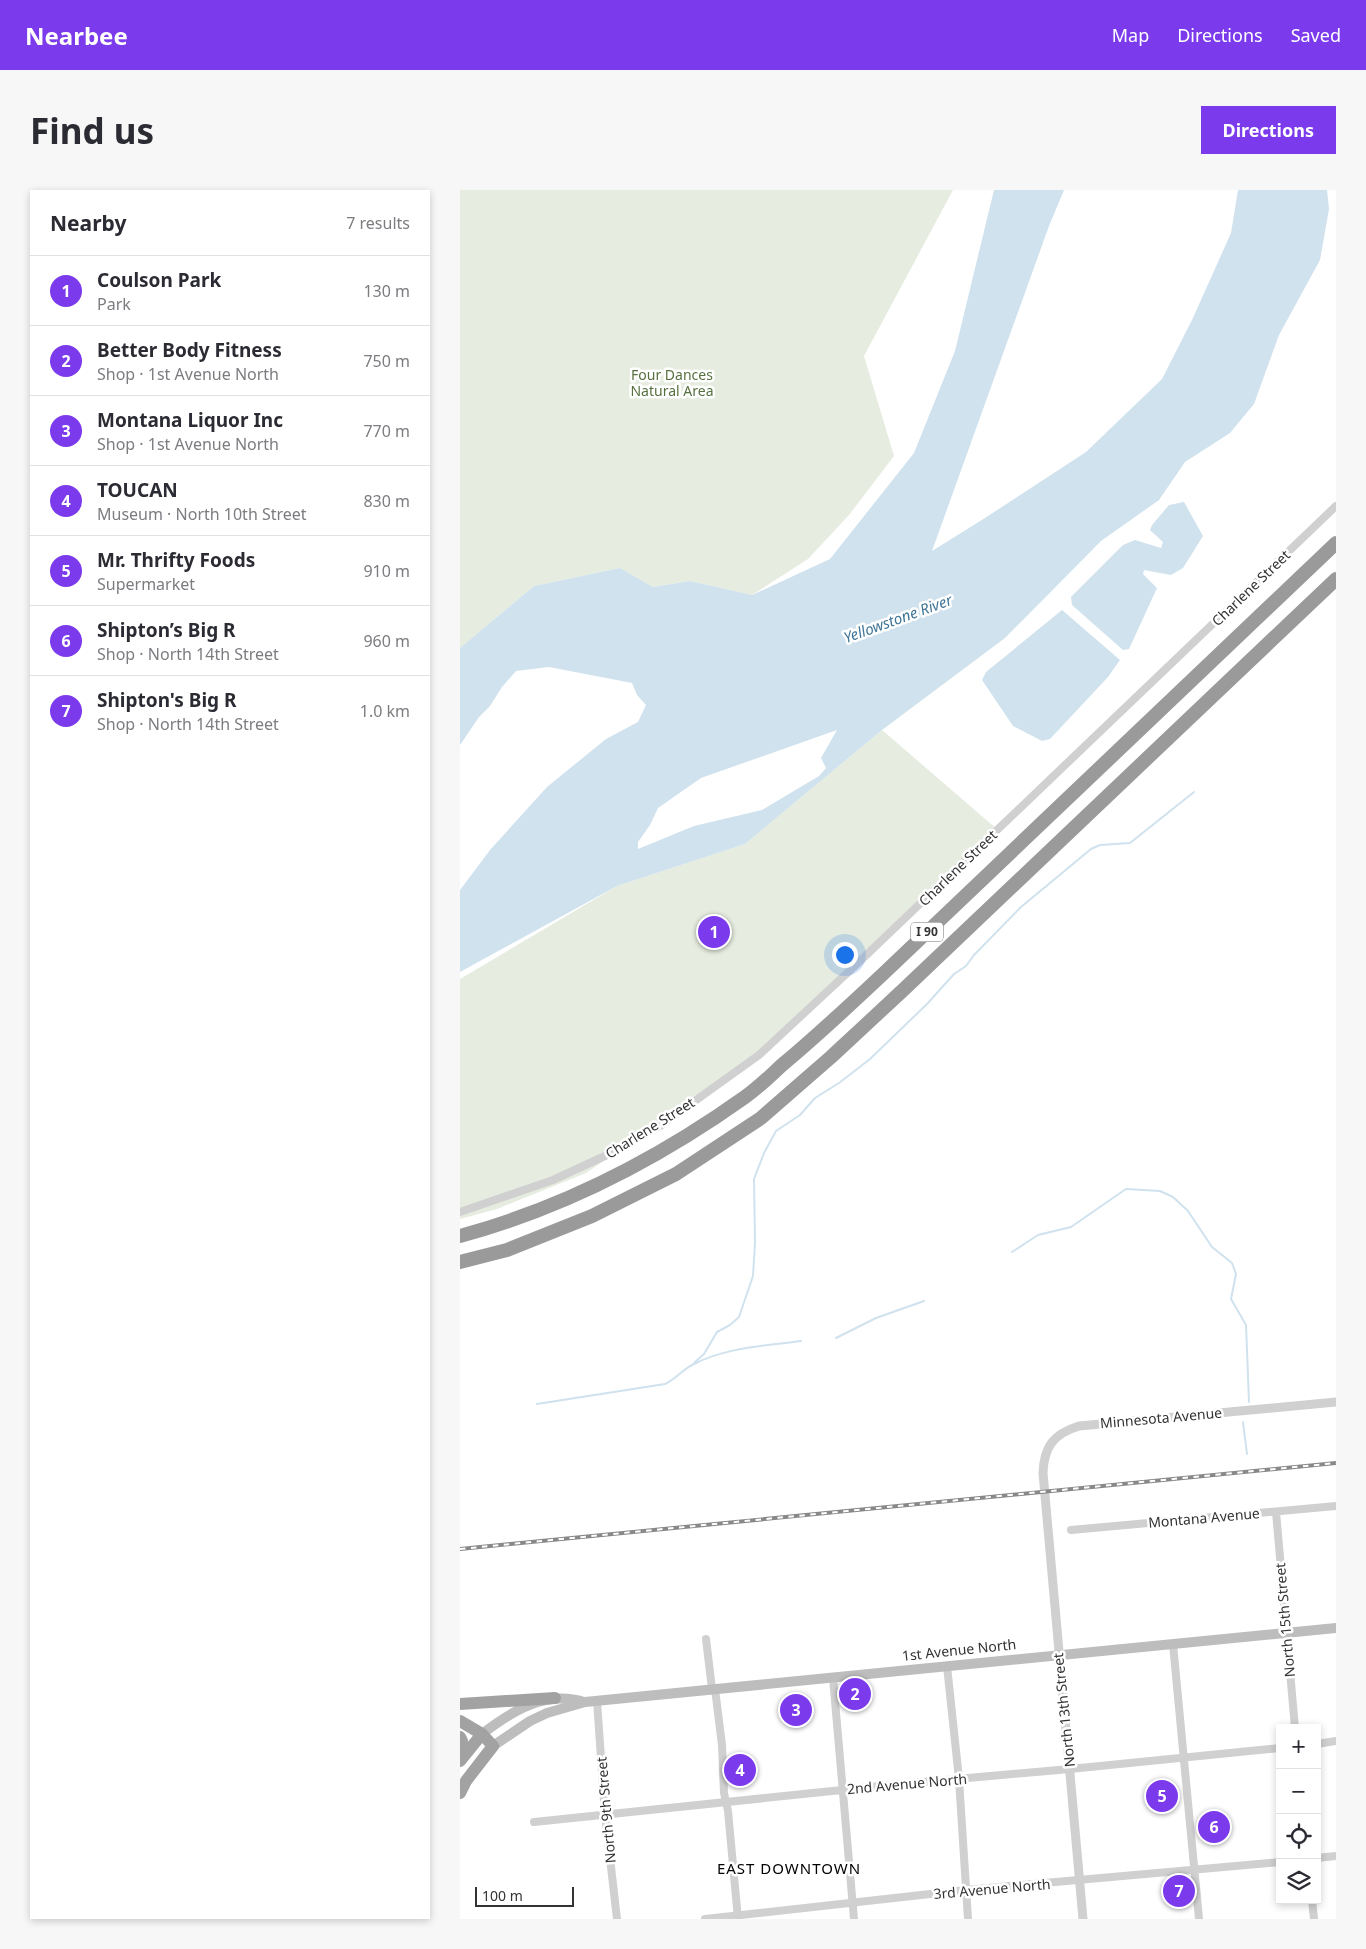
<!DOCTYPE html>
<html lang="en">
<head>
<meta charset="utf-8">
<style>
  body { margin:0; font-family:"Noto Sans",sans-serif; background:#f7f7f7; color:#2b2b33 }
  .controls { position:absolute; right:15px; bottom:15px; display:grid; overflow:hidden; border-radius:0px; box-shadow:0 2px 8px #0003 }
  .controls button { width:45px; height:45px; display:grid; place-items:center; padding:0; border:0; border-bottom:1px solid #e1e1e2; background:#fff; color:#2b2b33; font:25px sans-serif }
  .scale { position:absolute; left:15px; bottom:12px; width:99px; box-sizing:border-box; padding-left:5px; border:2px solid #333; border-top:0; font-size:14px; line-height:18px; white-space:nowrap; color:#333; -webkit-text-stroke:4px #fff; paint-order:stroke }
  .you { position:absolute; left:384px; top:764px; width:18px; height:18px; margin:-12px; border:4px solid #fff; border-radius:50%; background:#1a73e8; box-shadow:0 0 0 8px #1a73e833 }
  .badge { display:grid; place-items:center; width:32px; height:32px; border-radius:50%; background:#7c3aed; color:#fff; font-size:16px; font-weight:700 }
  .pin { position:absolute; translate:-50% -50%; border:2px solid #fff; box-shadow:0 1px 5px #0006 }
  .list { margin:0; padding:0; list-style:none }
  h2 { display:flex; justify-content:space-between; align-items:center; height:65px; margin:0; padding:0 20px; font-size:21px }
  h2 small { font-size:16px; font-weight:400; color:#7c7c81 }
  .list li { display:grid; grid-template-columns:32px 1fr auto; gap:15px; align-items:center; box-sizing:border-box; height:70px; padding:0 20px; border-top:1px solid #e1e1e2 }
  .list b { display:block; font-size:19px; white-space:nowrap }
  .list p { margin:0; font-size:16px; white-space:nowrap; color:#7c7c81 }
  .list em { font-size:16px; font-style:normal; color:#7c7c81 }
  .icon { flex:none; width:28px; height:28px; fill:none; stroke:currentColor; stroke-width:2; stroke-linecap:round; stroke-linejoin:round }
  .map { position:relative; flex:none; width:876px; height:1729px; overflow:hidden; border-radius:0px }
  header { display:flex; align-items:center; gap:30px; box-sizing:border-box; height:70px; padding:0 25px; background:#7c3aed; color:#fff }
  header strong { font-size:24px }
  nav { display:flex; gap:28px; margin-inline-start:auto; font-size:18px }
  .intro { display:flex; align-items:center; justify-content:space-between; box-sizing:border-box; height:120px; padding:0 30px }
  h1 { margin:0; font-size:35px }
  .button { padding:12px 22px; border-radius:0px; background:#7c3aed; color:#fff; font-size:18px; font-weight:700 }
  main { display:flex; gap:30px; padding:0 30px }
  aside { flex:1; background:#fff; border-radius:0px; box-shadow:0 2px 8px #0003 }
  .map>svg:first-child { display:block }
  .green { fill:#e6ecdf }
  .water { fill:#cfe2ee; fill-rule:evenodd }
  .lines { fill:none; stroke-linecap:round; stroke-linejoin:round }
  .stream { stroke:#cfe2ee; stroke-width:2 }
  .minor { stroke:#d0d0d0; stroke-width:8 }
  .tertiary { stroke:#d0d0d0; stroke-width:9 }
  .secondary { stroke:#bdbdbd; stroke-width:10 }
  .trunk { stroke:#a2a2a2; stroke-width:12 }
  .motorway { stroke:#9a9a9a; stroke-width:14 }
  .rail-casing { stroke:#888; stroke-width:4 }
  .rail { stroke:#fff; stroke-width:2; stroke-dasharray:5.5; stroke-linecap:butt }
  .labels { text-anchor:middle; stroke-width:5; stroke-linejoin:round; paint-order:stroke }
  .shield { fill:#fff; stroke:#707070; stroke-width:1 }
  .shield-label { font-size:12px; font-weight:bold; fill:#333 }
  .park-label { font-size:14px; fill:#56703f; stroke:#fff }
  .street-label { font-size:14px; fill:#333; stroke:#fff }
  .water-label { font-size:15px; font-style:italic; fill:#3f7597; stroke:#fff }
  .neighbourhood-label { font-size:15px; letter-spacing:1px; fill:#000; stroke:#fff }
</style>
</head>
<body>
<header>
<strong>Nearbee</strong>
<nav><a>Map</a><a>Directions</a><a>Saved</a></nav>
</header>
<div class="intro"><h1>Find us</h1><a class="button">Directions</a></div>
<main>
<aside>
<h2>Nearby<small>7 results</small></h2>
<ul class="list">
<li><span class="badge">1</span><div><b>Coulson Park</b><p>Park</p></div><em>130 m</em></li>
<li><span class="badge">2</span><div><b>Better Body Fitness</b><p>Shop · 1st Avenue North</p></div><em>750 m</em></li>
<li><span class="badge">3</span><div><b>Montana Liquor Inc</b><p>Shop · 1st Avenue North</p></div><em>770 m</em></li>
<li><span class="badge">4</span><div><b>TOUCAN</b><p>Museum · North 10th Street</p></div><em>830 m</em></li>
<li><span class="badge">5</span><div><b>Mr. Thrifty Foods</b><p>Supermarket</p></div><em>910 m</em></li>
<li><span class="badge">6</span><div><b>Shipton’s Big R</b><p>Shop · North 14th Street</p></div><em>960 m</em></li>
<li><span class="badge">7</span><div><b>Shipton's Big R</b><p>Shop · North 14th Street</p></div><em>1.0 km</em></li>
</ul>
</aside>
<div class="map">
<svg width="876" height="1729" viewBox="0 0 876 1729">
  <rect width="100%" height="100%" fill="#fff"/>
  <path class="green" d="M0,0h493l-89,166 30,100 -45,59 -41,44 -56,36 -62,-14 -37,6 -33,-19 -86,18 -74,62z
    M422,540l116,100 -239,225 -173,118 -89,36 -37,10v-240l157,-93 128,-42z"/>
  <path class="water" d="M534,0h70l-15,36 -117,325 53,-33 101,-66 76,-73 30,-59 39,-87 7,-43h89l2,19 -9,51 -41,75 -25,69 -24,29 -45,29 -26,38 -58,41 -96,97 -123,92 -137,114 -128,42 -157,86v-82l30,-40 57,-63 59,-48 32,-17 8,-17 -9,-10 -5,-12 -83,-16 -33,4 -14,16 -12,19 -11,11 -19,28v-97l74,-62 86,-18 33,19 37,-6 62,14 78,-36 84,-106 41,-102zM377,540l-16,28 5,10 -7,8 -57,34 -68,16 -56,23v-7l12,-17 8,-17 43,-30z
    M724,312l19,34 -20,32 -12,7 -27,-5 -1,4 14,14 -28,61 -6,1 -51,-45 -1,-8 52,-52 12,-5 26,8 2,-6 -13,-12 2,-5 17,-20z
    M602,420l58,50 -12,17 -58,62 -8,2 -29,-15 -31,-46 4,-8z"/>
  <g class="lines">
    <path class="stream" d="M552,1062l26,-17 33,-8 55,-38 34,2 13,6 15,14 24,36 20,16 4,11 -5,25 15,26 3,77
      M376,1148l40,-20 48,-17
      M234,1173l10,-9 13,-22 13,-7 9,-8 14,-41 2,-33 -1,-64 10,-26 12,-22 24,-16 15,-17 24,-15 31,-24 57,-55 27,-30 12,-8 8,-11 47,-48 70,-58 9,-4 30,-2 64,-51
      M77,1214l128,-20c11,-5 18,-15 29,-20 33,-17 72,-18 107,-23
      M783,1232l4,32"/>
    <path class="minor" d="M0,1022l93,-32 54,-25 53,-29 99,-71 99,-92 478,-457
      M816,1322l19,216
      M611,1340l265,-24
      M246,1449l6,50
      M713,1454l26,275
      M487,1476l12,113 9,140
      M373,1488l21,241
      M255,1499l7,56 2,48 4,18 10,108
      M137,1511l8,114 12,104
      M857,1554l19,-3
      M74,1632l366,-38 170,-15 210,-21
      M857,1668l19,-2
      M852,1710l2,19
      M245,1729l261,-29 314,-28"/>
    <path class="tertiary" d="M623,1729l-40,-446c1,-26 10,-39 36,-47l257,-24"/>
    <path class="secondary" d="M22,1544c30,-23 63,-44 102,-32
      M33,1556l37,-25 17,-8 38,-11 751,-74"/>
    <path class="trunk" d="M0,1514l95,-6
      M0,1531l22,13 11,12 -27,35 -6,12
      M0,1547l2,4 -2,14
      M0,1571l22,-27"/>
    <path class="motorway" d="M0,1046c103,-28 198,-77 285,-139 13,-9 25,-21 37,-32 35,-29 68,-60 101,-91l453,-431
      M0,1072l47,-12 85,-34 84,-42 85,-56 70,-61 70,-65 435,-413"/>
    <defs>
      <path id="rail" d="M0,1359l876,-86"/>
    </defs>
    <use href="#rail" class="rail-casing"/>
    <use href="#rail" class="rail"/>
  </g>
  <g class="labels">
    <rect class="shield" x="451" y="732.5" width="32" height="19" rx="4"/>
    <g class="shield-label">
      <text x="467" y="746">I 90</text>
    </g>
    <g class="park-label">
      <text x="212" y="190">Four Dances<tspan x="212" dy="16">Natural Area</tspan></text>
    </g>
    <g class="street-label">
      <text transform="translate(791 398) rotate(-44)" y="5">Charlene Street</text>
      <text transform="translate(498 678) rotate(-44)" y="5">Charlene Street</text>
      <text transform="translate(190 938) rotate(-32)" y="5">Charlene Street</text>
      <text transform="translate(701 1228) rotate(-5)" y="5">Minnesota Avenue</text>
      <text transform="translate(744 1328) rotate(-5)" y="5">Montana Avenue</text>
      <text transform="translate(825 1430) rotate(-95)" y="5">North 15th Street</text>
      <text transform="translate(499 1460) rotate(-6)" y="5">1st Avenue North</text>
      <text transform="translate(604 1520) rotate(-96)" y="5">North 13th Street</text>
      <text transform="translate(447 1594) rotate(-5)" y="5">2nd Avenue North</text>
      <text transform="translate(146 1620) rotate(-95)" y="5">North 9th Street</text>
      <text transform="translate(532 1699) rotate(-5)" y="5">3rd Avenue North</text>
    </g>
    <g class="water-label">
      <text transform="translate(438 429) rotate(-20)" y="5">Yellowstone River</text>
    </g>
    <g class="neighbourhood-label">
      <text x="329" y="1684">EAST DOWNTOWN</text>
    </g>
  </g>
</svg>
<div class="controls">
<button>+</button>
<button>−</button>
<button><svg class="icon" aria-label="locate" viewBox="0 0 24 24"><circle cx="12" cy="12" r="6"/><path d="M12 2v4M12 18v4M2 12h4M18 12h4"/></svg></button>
<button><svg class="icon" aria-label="layers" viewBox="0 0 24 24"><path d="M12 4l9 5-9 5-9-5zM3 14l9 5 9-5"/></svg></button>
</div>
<div class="scale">100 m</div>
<div class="you"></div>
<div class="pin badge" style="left:254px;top:742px">1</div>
<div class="pin badge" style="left:395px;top:1504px">2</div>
<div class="pin badge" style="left:336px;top:1520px">3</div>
<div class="pin badge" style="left:280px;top:1580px">4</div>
<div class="pin badge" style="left:702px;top:1606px">5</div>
<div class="pin badge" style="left:754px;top:1637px">6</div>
<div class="pin badge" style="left:719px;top:1701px">7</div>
</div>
</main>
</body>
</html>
